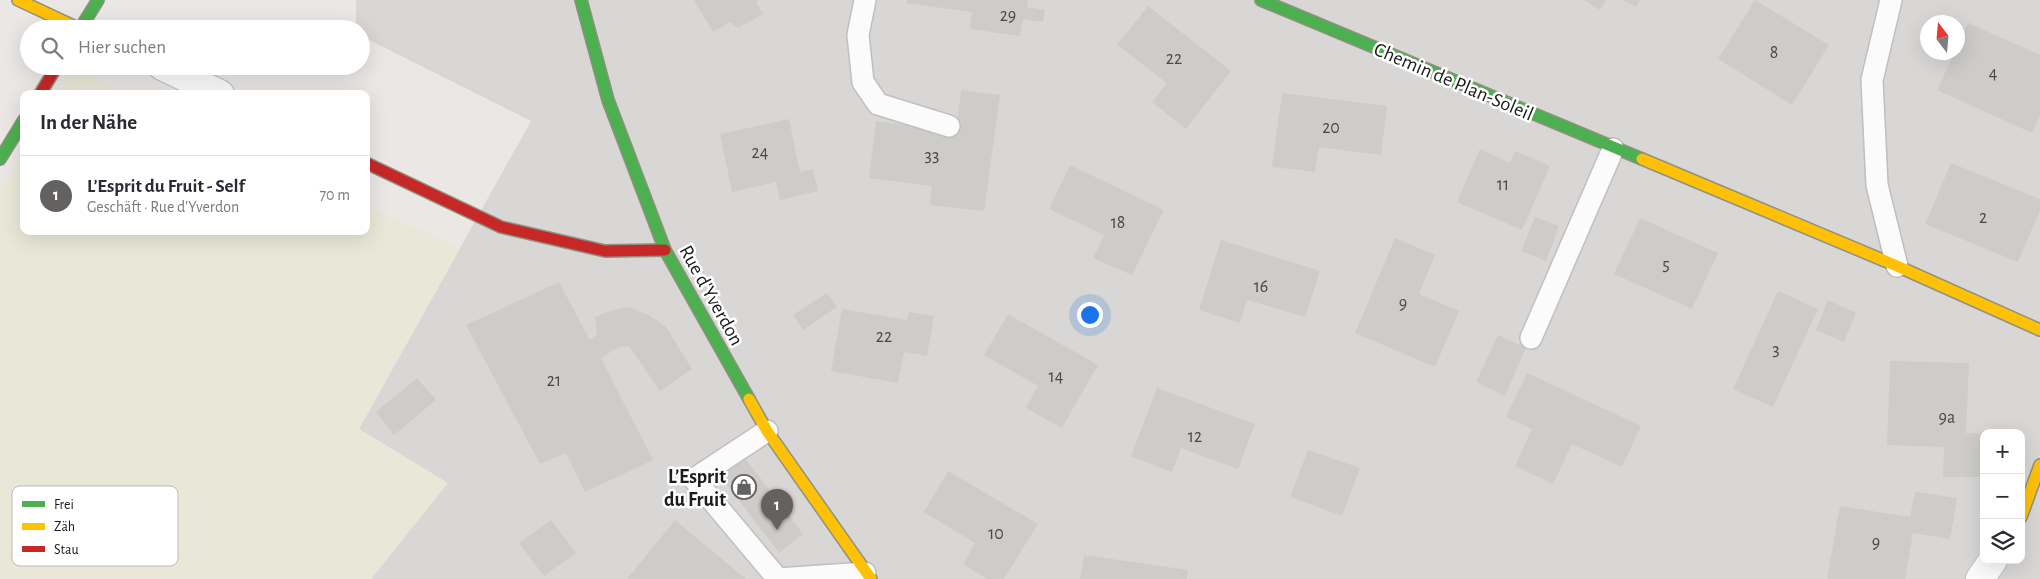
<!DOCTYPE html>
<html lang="de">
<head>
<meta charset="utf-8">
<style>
  body { margin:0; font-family:"Alegreya Sans",sans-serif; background:#f2f2f3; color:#2b2b33 }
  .controls { position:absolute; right:15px; bottom:15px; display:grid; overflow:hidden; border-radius:10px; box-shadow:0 5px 20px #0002 }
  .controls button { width:45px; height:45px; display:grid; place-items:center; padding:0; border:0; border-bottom:1px solid #e1e1e2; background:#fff; color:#2b2b33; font:25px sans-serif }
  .compass { position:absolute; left:1920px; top:15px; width:45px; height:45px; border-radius:50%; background:#fff; box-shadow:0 5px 20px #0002; rotate:344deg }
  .you { position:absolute; left:1089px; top:314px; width:18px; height:18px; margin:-12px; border:4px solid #fff; border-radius:50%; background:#1a73e8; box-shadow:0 0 0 8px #1a73e833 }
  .badge { display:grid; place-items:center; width:32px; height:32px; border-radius:50%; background:#636261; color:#fff; font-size:16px; font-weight:700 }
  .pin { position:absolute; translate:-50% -41px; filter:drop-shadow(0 1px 2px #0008) }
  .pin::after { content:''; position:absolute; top:26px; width:18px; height:15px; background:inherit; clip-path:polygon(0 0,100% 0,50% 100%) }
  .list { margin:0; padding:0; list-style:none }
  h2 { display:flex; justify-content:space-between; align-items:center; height:65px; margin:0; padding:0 20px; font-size:21px }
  h2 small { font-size:16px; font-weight:400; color:#7c7c81 }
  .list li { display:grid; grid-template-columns:32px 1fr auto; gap:15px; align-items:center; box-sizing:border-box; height:80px; padding:0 20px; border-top:1px solid #e1e1e2 }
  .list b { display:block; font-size:19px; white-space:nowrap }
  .list p { margin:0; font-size:16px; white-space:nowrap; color:#7c7c81 }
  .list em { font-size:16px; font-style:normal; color:#7c7c81 }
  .icon { flex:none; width:28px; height:28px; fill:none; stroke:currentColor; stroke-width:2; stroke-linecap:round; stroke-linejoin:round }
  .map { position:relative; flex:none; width:2040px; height:579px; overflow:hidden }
  .search { position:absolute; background:#fff; box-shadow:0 5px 20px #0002; left:20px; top:20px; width:350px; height:55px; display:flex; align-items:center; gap:12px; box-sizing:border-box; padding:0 18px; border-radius:28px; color:#7c7c81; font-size:19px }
  .panel { position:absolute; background:#fff; box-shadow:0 5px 20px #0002; left:20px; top:90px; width:350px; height:145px; border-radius:10px }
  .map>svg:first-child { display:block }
  .residential { fill:#d9d7d5; fill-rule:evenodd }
  .farmland { fill:#e9e8d8 }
  .building { fill:#ceccc9 }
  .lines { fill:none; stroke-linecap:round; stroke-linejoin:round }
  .lane-casing { stroke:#c1bfbe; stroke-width:24 }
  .street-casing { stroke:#c1bfbe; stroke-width:30 }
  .fast-casing { stroke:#90907f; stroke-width:14 }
  .slow-casing { stroke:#90907f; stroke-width:14 }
  .jam-casing { stroke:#90907f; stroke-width:14 }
  .lane { stroke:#fcfbfb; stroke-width:21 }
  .street { stroke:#fcfbfb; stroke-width:28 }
  .fast { stroke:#4caf50; stroke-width:11 }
  .slow { stroke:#ffc107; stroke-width:11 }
  .jam { stroke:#c62828; stroke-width:11 }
  .labels { text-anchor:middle; stroke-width:5; stroke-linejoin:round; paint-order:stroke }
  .number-label { font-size:18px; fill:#484746 }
  .street-label { font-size:20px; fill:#1b1b1b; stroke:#fff }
  .poi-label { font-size:20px; font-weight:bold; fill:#1b1b1b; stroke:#fff; text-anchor:end }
  .key { fill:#fff; stroke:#bbb; stroke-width:1 }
  .key-label { font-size:14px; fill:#1b1b1b }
</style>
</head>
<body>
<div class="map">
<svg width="2040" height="579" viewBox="0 0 2040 579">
  <rect width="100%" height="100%" fill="#eae7e4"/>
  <path class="residential" d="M356,0h1684v579h-1669l76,-96 -88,-54 172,-308 -170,-85v-7h-5zM1928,22h30v30h-30zM1984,433h37v127h-37z"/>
  <path class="farmland" d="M75,69l53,25h-68z
    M24,152v79h342v-26l94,43 -101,181 89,54 -77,96h-371v-388z"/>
  <path class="building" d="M694,0h65l-3,2 7,12 -25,14 -8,-6 -17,10z
    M907,0h121l-1,7 18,3 -2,12 -20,-3 -3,17 -50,-7 2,-17 -66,-9z
    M1584,0h22l-6,10z
    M1623,0h17l-4,7z
    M1755,0l74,45 -37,60 -74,-46z
    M1148,6l83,65 -45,58 -34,-27 15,-19 -50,-38z
    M1968,23l72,32v60l-8,18 -95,-43 18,-38h3v-6z
    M961,90l39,5 -16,116 -54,-6 2,-19 -63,-8 7,-57 80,11z
    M1282,93l105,13 -6,49 -62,-8 -4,25 -43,-5z
    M789,119l11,53 13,-3 5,22 -38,9 -4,-18 -44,10 -12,-58z
    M1480,149l30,14 5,-12 35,15 -28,64 -65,-28z
    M1951,163l89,36v11l-22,52 -93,-38z
    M1070,165l94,45 -32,65 -39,-17 11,-23 -55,-26z
    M1535,217l24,9 -13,35 -25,-10z
    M1640,218l78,35 -26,56 -78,-35z
    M1395,238l40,17 -16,39 40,17 -24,56 -80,-34z
    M1221,240l99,31 -15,46 -58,-17 -7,23 -41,-13z
    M559,282l31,58 7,-6 -2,-17 11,-5 22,-5 21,8 17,12 26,42 -32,22 -31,-45 -10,1 -18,11 52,102 -68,32 -19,-39 -26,11 -74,-139z
    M1778,291l40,18 -45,98 -40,-18z
    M827,293l10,14 -34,23 -10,-15z
    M1828,300l28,13 -12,29 -28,-12z
    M842,309l65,11 2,-8 25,4 -7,40 -23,-4 -6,31 -67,-12z
    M1008,314l90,51 -36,63 -36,-20 12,-22 -54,-31z
    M1498,335l28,13 -21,48 -29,-14z
    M1890,361l79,2 -3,70 18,1v43h-41l1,-30 -57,-2z
    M1527,373l114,53 -19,41 -50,-23 -19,40 -38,-18 17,-37 -26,-12z
    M417,378l19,22 -42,35 -18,-23z
    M1157,388l98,36 -17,45 -57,-21 -9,24 -41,-16z
    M1308,450l52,18 -18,48 -52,-19z
    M744,457l59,77 -24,19 -59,-77z
    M948,471l90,53 -34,55h-17l-24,-15 12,-21 -51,-31z
    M1915,492l42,6 -7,41 -37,-6 -8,46h-78l13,-73 70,11z
    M551,520l25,33 -32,23 -25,-33z
    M675,520l71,59h-119z
    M1084,555l104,15 -1,9h-107z"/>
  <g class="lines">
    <defs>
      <path id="lane" d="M865,0l-7,35 5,47 15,22 71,22
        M1891,0l-19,80 5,105 20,81
        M1531,338l82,-189
        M767,431l-73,48 84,100 87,-6"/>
      <path id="street" d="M162,66l58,28
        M1980,579l13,-19"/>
      <path id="fast" d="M581,0l27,100 57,150 84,149
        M1261,0l381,159
        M80,29l18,-29
        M0,159l24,-39"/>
      <path id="slow" d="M18,0l62,29
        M1642,159l255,107 143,64
        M749,399l18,32 104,148
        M2021,517l19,-52"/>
      <path id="jam" d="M40,94l17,-28
        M366,163l135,64 104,24 60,-1"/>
    </defs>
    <use href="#lane" class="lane-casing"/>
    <use href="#street" class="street-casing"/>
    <use href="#fast" class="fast-casing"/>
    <use href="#slow" class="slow-casing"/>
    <use href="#jam" class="jam-casing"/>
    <use href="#lane" class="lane"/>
    <use href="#street" class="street"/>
    <use href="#fast" class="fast"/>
    <use href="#slow" class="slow"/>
    <use href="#jam" class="jam"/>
  </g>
  <defs>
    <symbol id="shop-ring" viewBox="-11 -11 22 22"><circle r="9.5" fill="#fff" stroke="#636261" stroke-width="1.5"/><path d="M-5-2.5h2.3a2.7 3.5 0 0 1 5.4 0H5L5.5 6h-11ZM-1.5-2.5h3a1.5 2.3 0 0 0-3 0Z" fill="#636261"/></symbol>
  </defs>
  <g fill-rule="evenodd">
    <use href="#shop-ring" x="730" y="473" width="28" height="28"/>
  </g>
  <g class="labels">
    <g class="number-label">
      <text x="1008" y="21">29</text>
      <text x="1774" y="58">8</text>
      <text x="1174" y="64">22</text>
      <text x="1993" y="79">4</text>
      <text x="1331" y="133">20</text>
      <text x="760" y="158">24</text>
      <text x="932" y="161">33</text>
      <text x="1503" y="190">11</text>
      <text x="1983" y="223">2</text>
      <text x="1118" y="228">18</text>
      <text x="1666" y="270">5</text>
      <text x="1261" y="292">16</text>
      <text x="1403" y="309">9</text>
      <text x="884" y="342">22</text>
      <text x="1776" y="355">3</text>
      <text x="1056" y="382">14</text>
      <text x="554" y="386">21</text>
      <text x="1947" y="423">9a</text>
      <text x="1195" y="442">12</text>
      <text x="996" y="539">10</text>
      <text x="1876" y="548">9</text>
    </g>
    <g class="street-label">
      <text transform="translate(1454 81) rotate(23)" y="7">Chemin de Plan-Soleil</text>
      <text transform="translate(712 295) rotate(61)" y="7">Rue d'Yverdon</text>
    </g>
    <g class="poi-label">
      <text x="726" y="483">L’Esprit<tspan x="726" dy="23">du Fruit</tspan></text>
    </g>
  </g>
  <rect x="12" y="486" width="166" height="80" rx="8" class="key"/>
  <rect x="22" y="501" width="23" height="6" fill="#4caf50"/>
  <rect x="22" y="523" width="23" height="7" fill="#ffc107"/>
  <rect x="22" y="546" width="23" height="6" fill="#c62828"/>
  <g class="key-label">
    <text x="54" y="509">Frei</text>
    <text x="54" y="531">Zäh</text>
    <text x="54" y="554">Stau</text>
  </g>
</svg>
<div class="controls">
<button>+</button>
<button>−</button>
<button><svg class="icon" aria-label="layers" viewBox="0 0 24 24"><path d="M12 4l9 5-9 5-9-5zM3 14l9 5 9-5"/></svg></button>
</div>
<svg class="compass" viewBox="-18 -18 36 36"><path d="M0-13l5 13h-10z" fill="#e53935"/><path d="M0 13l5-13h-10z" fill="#7c7c81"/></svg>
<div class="you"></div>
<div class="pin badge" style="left:777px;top:530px">1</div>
<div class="search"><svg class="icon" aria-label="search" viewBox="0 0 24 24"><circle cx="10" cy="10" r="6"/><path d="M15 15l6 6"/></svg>Hier suchen</div>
<section class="panel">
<h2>In der Nähe<small></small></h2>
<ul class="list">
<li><span class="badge">1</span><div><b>L’Esprit du Fruit - Self</b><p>Geschäft · Rue d'Yverdon</p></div><em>70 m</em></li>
</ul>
</section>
</div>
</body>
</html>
